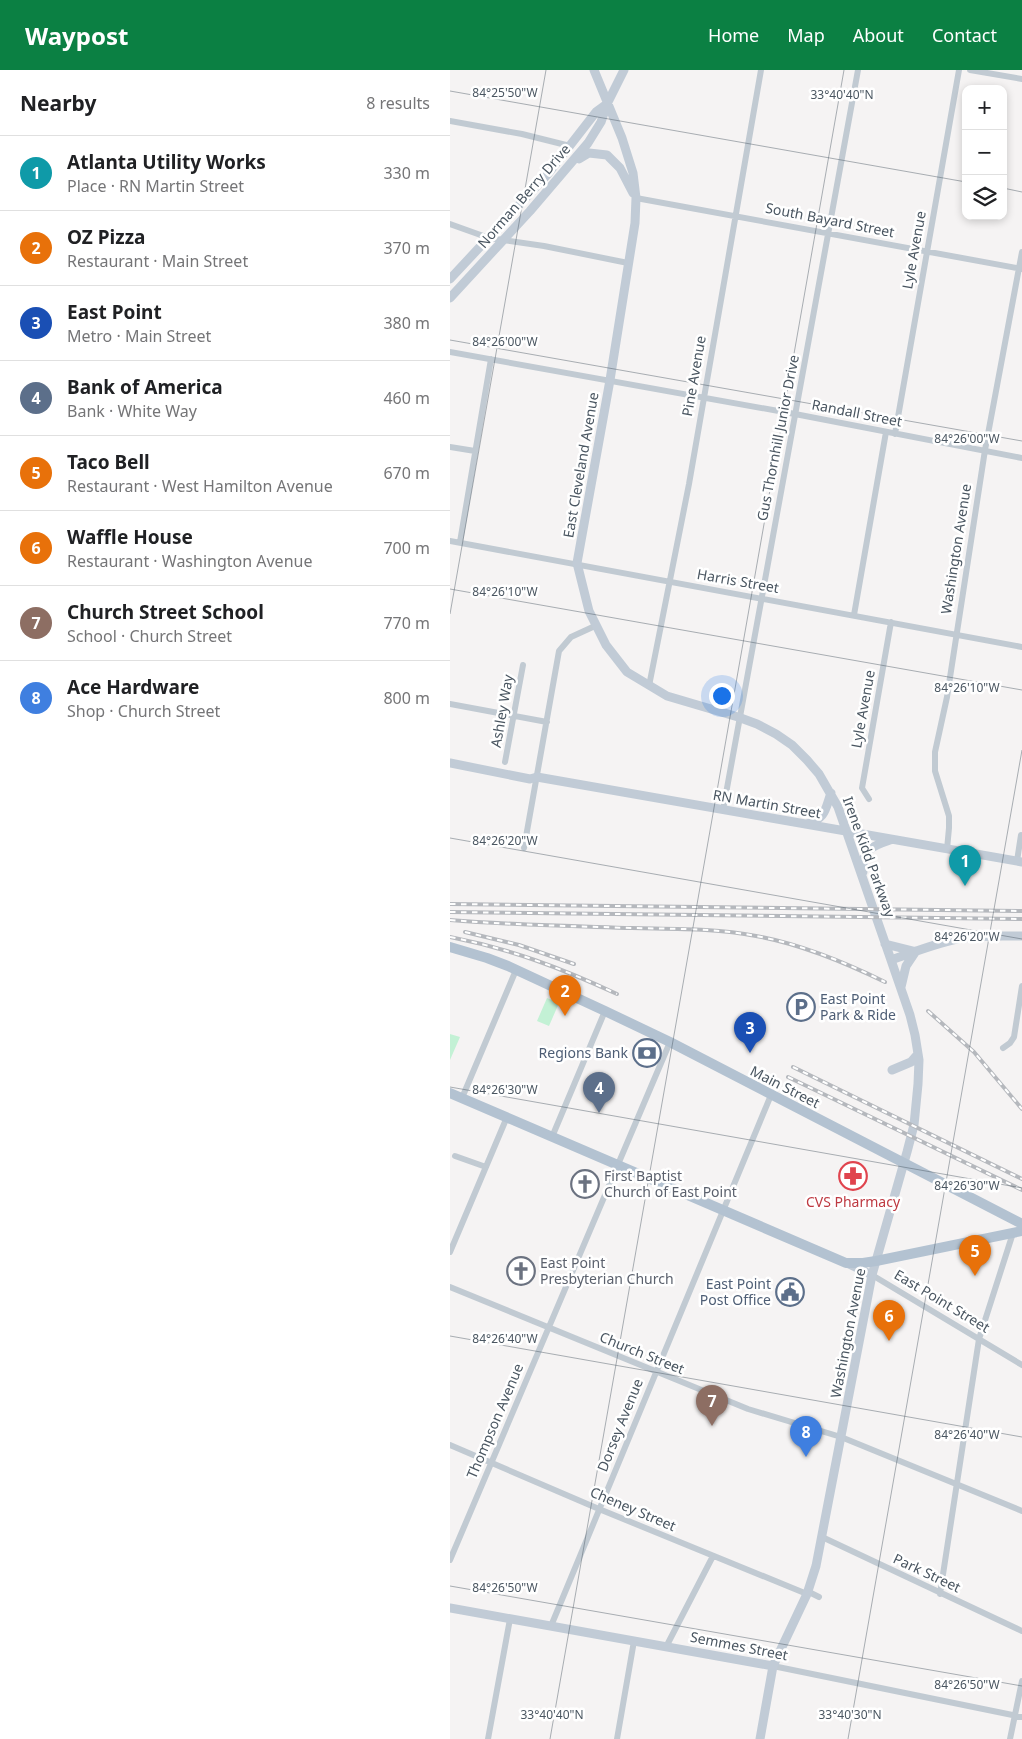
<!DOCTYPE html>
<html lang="en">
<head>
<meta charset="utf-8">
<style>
  body { margin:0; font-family:"Noto Sans",sans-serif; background:#f6f6f6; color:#202124 }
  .controls { position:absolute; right:15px; top:15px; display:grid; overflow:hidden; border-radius:10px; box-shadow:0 2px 8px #0003 }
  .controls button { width:45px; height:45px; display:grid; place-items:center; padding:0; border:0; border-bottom:1px solid #e0e0e0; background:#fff; color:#202124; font:25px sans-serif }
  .you { position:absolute; left:271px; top:625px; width:18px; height:18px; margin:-12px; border:4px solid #fff; border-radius:50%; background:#1a73e8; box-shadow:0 0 0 8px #1a73e833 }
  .badge { display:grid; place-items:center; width:32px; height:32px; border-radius:50%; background:#0b8043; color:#fff; font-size:16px; font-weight:700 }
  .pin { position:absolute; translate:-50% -41px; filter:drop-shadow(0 1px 2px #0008) }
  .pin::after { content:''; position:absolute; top:26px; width:18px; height:15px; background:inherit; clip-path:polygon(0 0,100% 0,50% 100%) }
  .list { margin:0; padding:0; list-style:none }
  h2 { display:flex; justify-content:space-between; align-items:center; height:65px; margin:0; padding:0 20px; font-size:21px }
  h2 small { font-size:16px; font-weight:400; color:#757577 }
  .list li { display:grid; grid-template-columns:32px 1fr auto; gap:15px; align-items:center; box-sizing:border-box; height:75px; padding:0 20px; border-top:1px solid #e0e0e0 }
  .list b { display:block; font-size:19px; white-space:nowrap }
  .list p { margin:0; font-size:16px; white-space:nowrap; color:#757577 }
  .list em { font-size:16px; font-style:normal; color:#757577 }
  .icon { flex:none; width:28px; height:28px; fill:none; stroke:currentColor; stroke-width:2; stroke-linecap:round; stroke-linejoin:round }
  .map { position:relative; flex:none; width:572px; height:1669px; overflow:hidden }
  header { display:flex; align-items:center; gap:30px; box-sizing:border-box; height:70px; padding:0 25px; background:#0b8043; color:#fff }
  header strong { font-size:24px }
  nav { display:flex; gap:28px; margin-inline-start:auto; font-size:18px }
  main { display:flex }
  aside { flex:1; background:#fff }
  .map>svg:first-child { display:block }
  .park { fill:#c3f1d5 }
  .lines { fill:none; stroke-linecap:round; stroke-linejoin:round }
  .street { stroke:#c1cad2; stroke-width:6 }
  .secondary { stroke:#c1cbd6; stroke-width:9 }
  .primary { stroke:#b3c2d1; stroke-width:10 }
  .rail-casing { stroke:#b5b8bd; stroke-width:4 }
  .rail { stroke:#fff; stroke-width:2; stroke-dasharray:5.5; stroke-linecap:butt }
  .ticks { fill:none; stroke:#4a5661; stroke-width:1; stroke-opacity:0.45 }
  .labels { text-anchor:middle; stroke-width:5; stroke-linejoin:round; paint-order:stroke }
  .street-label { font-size:14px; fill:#4a5661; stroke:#fff }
  .service-label { font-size:14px; fill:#4e5e75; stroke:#fff; text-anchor:end }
  .worship-label { font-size:14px; fill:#5b616d; stroke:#fff; text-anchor:start }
  .health-label { font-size:14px; fill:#be3a42; stroke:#fff }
  .ticks-label { font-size:12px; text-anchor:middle; fill:#4a5661; stroke:#fff; stroke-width:5; stroke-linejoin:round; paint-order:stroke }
</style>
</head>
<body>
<header>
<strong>Waypost</strong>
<nav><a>Home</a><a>Map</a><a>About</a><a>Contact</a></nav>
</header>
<main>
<aside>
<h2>Nearby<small>8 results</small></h2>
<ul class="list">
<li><span class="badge" style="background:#0f9aa8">1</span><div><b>Atlanta Utility Works</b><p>Place · RN Martin Street</p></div><em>330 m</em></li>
<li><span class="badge" style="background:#e8710a">2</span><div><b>OZ Pizza</b><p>Restaurant · Main Street</p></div><em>370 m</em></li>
<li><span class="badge" style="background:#1a4fb4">3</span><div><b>East Point</b><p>Metro · Main Street</p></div><em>380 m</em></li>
<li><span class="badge" style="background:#5c6f8a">4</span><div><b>Bank of America</b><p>Bank · White Way</p></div><em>460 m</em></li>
<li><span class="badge" style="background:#e8710a">5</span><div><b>Taco Bell</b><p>Restaurant · West Hamilton Avenue</p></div><em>670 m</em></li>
<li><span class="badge" style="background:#e8710a">6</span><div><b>Waffle House</b><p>Restaurant · Washington Avenue</p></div><em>700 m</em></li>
<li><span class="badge" style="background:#8d6e63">7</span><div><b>Church Street School</b><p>School · Church Street</p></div><em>770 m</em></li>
<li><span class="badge" style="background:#3f7fe0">8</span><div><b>Ace Hardware</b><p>Shop · Church Street</p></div><em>800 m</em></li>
</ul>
</aside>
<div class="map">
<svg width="572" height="1669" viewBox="0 0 572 1669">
  <rect width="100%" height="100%" fill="#f5f3f3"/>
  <path class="park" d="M97,928l12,5 -10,23 -12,-5z
    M0,964l10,3 -10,23z"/>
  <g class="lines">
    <path class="street" d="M520,0l52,9
      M0,51l72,13 48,12
      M186,128l386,71
      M0,154l39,14 55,8 84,17
      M0,282l345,62 227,44
      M445,364l64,-364
      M0,377l25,4
      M0,471l572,106
      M10,472l31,-183
      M404,545l32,-183
      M199,616l40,-202 72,-414
      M0,634l97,18
      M55,692l18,-97
      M419,729l-7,-11 29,-166
      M273,740l135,-740
      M74,778l35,-197 12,-14 24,-11
      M497,779l2,-21v-12l-14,-45v-19l12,-55 38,-247 37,-198
      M567,791l4,-26
      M553,978l7,-5 4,-6 8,-51
      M12,1028l54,-128
      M102,1067l53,-126
      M5,1086l31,11
      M0,1182l57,-135
      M422,1205l150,90
      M0,1217l298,122 93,28 181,74
      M0,1375l149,64 208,85
      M372,1467l200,94
      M0,1490l220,-518
      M357,1521l12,6
      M490,1524l39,-255 34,-106
      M101,1556l220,-531
      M216,1577l47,-91
      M323,1596l249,51
      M38,1669l22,-120
      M167,1669l17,-98
      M560,1669l12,-58"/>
    <path class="secondary" d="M144,0l28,68 11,35 3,25 -1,25 -25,157 -33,183 12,48 17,34 21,27 40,24 71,21 19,7 19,10 16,11 15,15 12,14 19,33 53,153 19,55 5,20 4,25 -1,24 -4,41 -7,27 -35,123 -56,291 -9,28 -34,72 -13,73
      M129,89l10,-6 18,2 13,13 13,25
      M0,209l97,-104 49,-63 11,-8
      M0,228l80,-87 58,-68 13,-21 6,-18 17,-34
      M0,693l80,16 7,-2 485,85
      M357,754c19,-6 18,-14 24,-31
      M413,802c-2,-22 9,-26 27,-32
      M435,874l28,7
      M441,890c24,-8 47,-18 72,-22 19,-3 39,-2 59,-2
      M451,917l5,-21 10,-15
      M442,1000l19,-8 7,-8
      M399,1194l23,11
      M0,1538l323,58"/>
    <path class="primary" d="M0,877l37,11 21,8 97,45 65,31 352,182
      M0,1023l396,170h17l13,-2 146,-30"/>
    <defs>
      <path id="rail" d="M0,834l572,7
        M0,842l572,7
        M0,850c61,5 121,6 182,8 42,1 83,0 124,8 45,8 88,26 129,46
        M15,862l54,13 55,19
        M0,867c61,12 111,31 167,57
        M478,941l46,41 48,57
        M343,997l229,112
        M338,1007l234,113"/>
    </defs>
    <use href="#rail" class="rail-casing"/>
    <use href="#rail" class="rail"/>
  </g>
  <path class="ticks" d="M0,21l516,91M553,118l19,4M0,270l572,101M0,519l572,101M0,544l96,-544M0,768l572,101M0,1017l572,101M0,1266l572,101M0,1516l572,100M100,1669l294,-1669M398,1669l174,-989"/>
  <defs>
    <symbol id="parking-ring" viewBox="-11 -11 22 22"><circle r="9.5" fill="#fff" stroke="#5c6f8a" stroke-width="1.5"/><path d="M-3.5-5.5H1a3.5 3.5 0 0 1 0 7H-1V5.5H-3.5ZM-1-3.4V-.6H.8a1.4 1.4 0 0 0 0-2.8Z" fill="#5c6f8a"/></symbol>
    <symbol id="bank-ring" viewBox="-11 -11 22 22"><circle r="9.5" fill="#fff" stroke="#5c6f8a" stroke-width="1.5"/><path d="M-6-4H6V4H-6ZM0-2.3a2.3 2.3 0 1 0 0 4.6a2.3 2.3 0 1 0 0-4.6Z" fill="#5c6f8a"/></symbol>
    <symbol id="pharmacy-ring" viewBox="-11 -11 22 22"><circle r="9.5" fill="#fff" stroke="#e0444e" stroke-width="1.5"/><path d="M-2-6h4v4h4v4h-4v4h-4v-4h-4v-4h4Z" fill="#e0444e"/></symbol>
    <symbol id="church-ring" viewBox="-11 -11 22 22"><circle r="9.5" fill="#fff" stroke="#6b7280" stroke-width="1.5"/><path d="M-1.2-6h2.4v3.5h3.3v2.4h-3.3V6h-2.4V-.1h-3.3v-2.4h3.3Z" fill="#6b7280"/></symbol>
    <symbol id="civic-ring" viewBox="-11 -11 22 22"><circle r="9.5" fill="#fff" stroke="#5c6f8a" stroke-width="1.5"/><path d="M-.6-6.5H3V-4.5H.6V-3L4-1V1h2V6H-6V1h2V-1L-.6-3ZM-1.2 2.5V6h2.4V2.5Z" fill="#5c6f8a"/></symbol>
  </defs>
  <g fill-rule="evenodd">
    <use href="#parking-ring" x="335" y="921" width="32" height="32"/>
    <use href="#bank-ring" x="181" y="967" width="32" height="32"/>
    <use href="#pharmacy-ring" x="387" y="1090" width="32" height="32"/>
    <use href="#church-ring" x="119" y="1098" width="32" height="32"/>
    <use href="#church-ring" x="55" y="1185" width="32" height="32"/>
    <use href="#civic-ring" x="324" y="1206" width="32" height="32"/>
  </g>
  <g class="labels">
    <g class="street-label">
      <text transform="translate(74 126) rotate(-49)" y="5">Norman Berry Drive</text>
      <text transform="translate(380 150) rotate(11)" y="5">South Bayard Street</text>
      <text transform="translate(464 180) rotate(-80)" y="5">Lyle Avenue</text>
      <text transform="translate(244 306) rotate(-80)" y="5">Pine Avenue</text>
      <text transform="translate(407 343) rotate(11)" y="5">Randall Street</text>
      <text transform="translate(328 368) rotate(-79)" y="5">Gus Thornhill Junior Drive</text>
      <text transform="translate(131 395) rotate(-80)" y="5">East Cleveland Avenue</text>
      <text transform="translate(506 479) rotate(-81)" y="5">Washington Avenue</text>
      <text transform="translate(288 511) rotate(10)" y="5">Harris Street</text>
      <text transform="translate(413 639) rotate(-80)" y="5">Lyle Avenue</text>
      <text transform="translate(52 641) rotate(-80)" y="5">Ashley Way</text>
      <text transform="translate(317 734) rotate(10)" y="5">RN Martin Street</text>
      <text transform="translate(419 787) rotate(70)" y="5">Irene Kidd Parkway</text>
      <text transform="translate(335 1017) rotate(27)" y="5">Main Street</text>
      <text transform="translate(492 1231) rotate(31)" y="5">East Point Street</text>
      <text transform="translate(398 1263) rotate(-79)" y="5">Washington Avenue</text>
      <text transform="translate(192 1283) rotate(22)" y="5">Church Street</text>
      <text transform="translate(45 1351) rotate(-67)" y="5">Thompson Avenue</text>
      <text transform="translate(170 1355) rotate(-68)" y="5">Dorsey Avenue</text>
      <text transform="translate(183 1439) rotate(23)" y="5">Cheney Street</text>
      <text transform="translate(477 1503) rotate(25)" y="5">Park Street</text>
      <text transform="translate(289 1576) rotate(11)" y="5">Semmes Street</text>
    </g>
    <g class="service-label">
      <text x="370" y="934" text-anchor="start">East Point<tspan x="370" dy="16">Park &amp; Ride</tspan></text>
      <text x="178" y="988">Regions Bank</text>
      <text x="321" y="1219">East Point<tspan x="321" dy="16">Post Office</tspan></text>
    </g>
    <g class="worship-label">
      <text x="154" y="1111">First Baptist<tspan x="154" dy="16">Church of East Point</tspan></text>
      <text x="90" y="1198">East Point<tspan x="90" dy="16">Presbyterian Church</tspan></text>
    </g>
    <g class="health-label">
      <text x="403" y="1137">CVS Pharmacy</text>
    </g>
  </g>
  <g class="ticks-label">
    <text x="55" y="27">84°25'50"W</text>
    <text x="392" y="29">33°40'40"N</text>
    <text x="55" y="276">84°26'00"W</text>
    <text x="517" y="373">84°26'00"W</text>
    <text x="55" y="526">84°26'10"W</text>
    <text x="517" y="622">84°26'10"W</text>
    <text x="55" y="775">84°26'20"W</text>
    <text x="517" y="871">84°26'20"W</text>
    <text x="55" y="1024">84°26'30"W</text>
    <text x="517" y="1120">84°26'30"W</text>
    <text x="55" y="1273">84°26'40"W</text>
    <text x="517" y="1369">84°26'40"W</text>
    <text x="55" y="1522">84°26'50"W</text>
    <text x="517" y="1619">84°26'50"W</text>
    <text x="102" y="1649">33°40'40"N</text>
    <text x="400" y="1649">33°40'30"N</text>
  </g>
</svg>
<div class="controls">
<button>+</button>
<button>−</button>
<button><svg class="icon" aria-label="layers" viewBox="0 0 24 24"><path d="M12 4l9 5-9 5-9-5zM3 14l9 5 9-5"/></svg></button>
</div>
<div class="you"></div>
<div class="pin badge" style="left:515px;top:816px;background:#0f9aa8">1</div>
<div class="pin badge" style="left:115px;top:946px;background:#e8710a">2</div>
<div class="pin badge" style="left:300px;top:983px;background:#1a4fb4">3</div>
<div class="pin badge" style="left:149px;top:1043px;background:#5c6f8a">4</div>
<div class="pin badge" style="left:525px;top:1206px;background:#e8710a">5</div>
<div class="pin badge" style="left:439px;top:1271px;background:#e8710a">6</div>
<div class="pin badge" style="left:262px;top:1356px;background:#8d6e63">7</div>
<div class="pin badge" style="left:356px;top:1387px;background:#3f7fe0">8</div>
</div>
</main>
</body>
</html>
